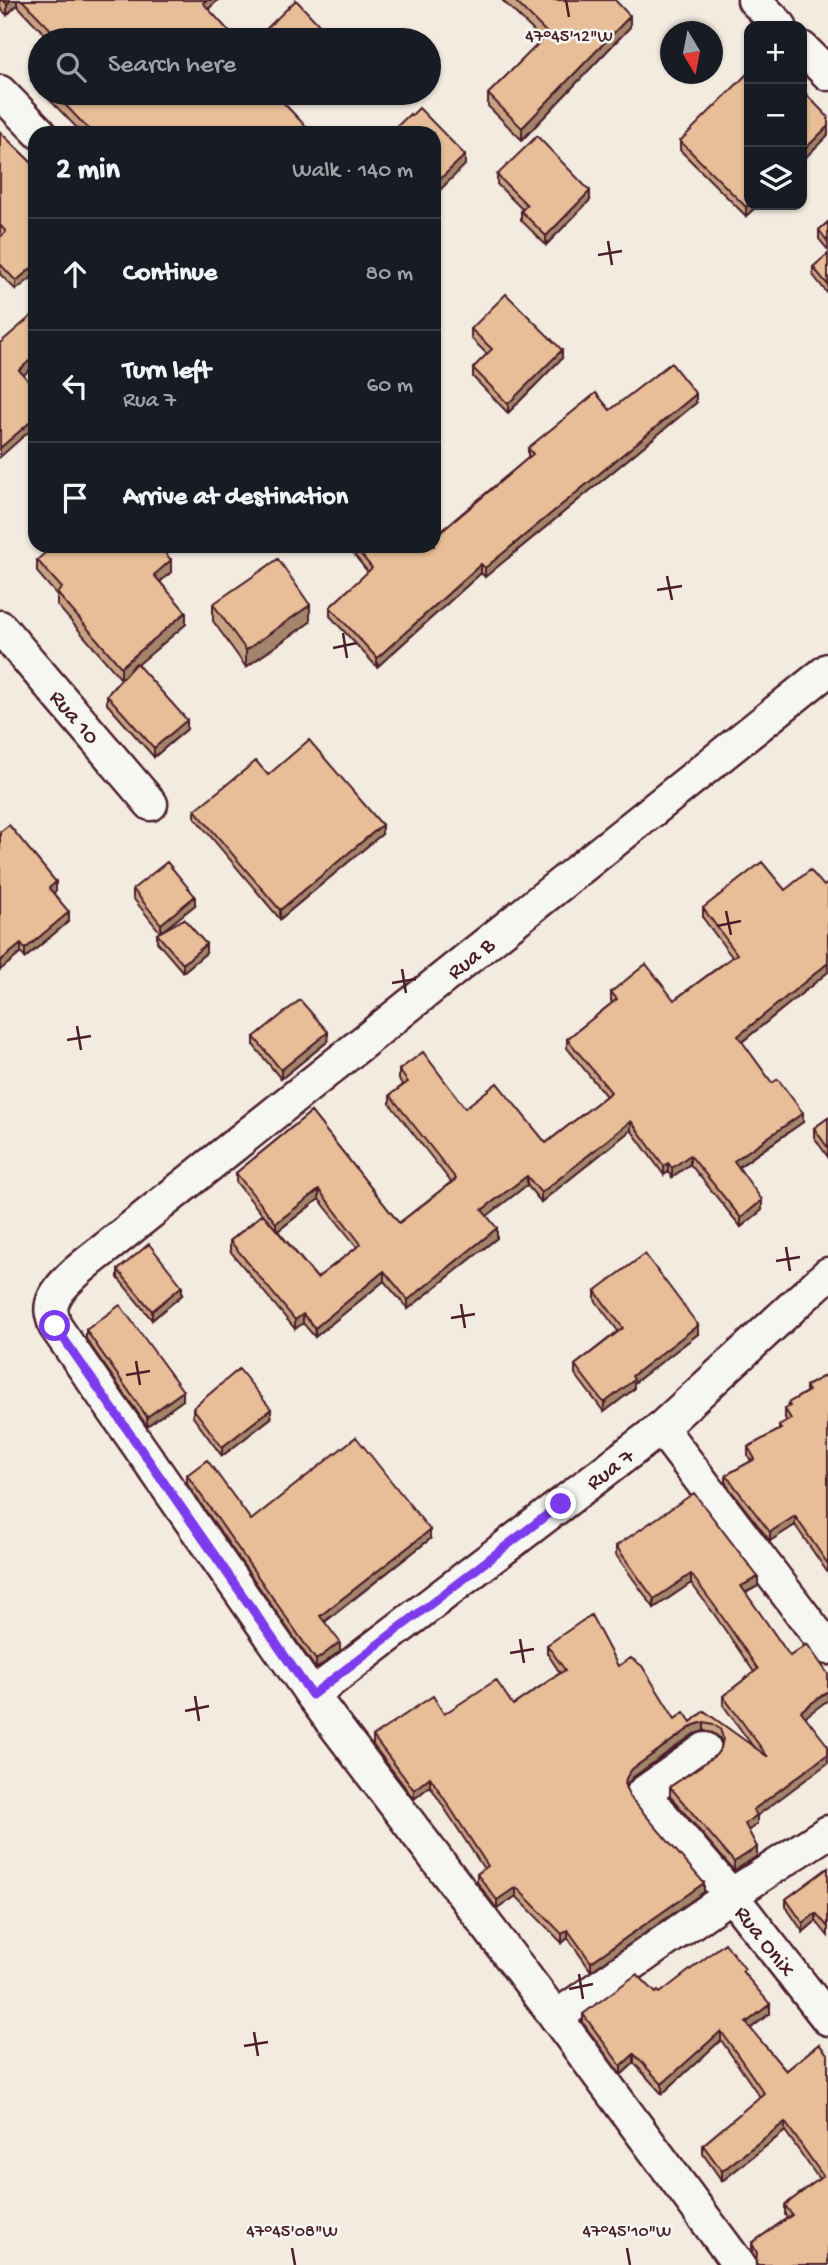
<!DOCTYPE html>
<html lang="en">
<head>
<meta charset="utf-8">
<style>
  body { margin:0; font-family:"Gochi Hand",sans-serif; background:#242831; color:#f1f3f6 }
  .controls { position:absolute; right:21px; top:21px; display:grid; overflow:hidden; border-radius:14px; box-shadow:0 2px 5px #0004 }
  .controls button { width:63px; height:63px; display:grid; place-items:center; padding:0; border:0; border-bottom:2px solid #363941; background:#171b24; color:#f1f3f6; font:35px sans-serif }
  .compass { position:absolute; left:660px; top:21px; width:63px; height:63px; border-radius:50%; background:#171b24; box-shadow:0 2px 5px #0004; rotate:170deg }
  .stop { position:absolute; width:21px; height:21px; margin:-16px; border:5px solid #7c3aed; border-radius:50%; background:#fff }
  .stop.end { background:#7c3aed; border-color:#fff; box-shadow:0 2px 7px #0008 }
  .list { margin:0; padding:0; list-style:none }
  h2 { display:flex; justify-content:space-between; align-items:center; height:91px; margin:0; padding:0 28px; font-size:30px }
  h2 small { font-size:23px; font-weight:400; color:#9ea1a6 }
  .list li { display:grid; grid-template-columns:46px 1fr auto; gap:21px; align-items:center; box-sizing:border-box; height:112px; padding:0 28px; border-top:2px solid #363941 }
  .list b { display:block; font-size:26px; white-space:nowrap }
  .list p { margin:0; font-size:23px; white-space:nowrap; color:#9ea1a6 }
  .list em { font-size:23px; font-style:normal; color:#9ea1a6 }
  .icon { flex:none; width:38px; height:38px; fill:none; stroke:currentColor; stroke-width:2; stroke-linecap:round; stroke-linejoin:round }
  .map { position:relative; flex:none; width:828px; height:2265px; overflow:hidden }
  .search { position:absolute; background:#171b24; box-shadow:0 2px 5px #0004; left:28px; top:28px; width:413px; height:77px; display:flex; align-items:center; gap:18px; box-sizing:border-box; padding:0 24px; border-radius:38px; color:#9ea1a6; font-size:26px }
  .panel { position:absolute; background:#171b24; box-shadow:0 2px 5px #0004; left:28px; top:126px; width:413px; height:427px; border-radius:21px }
  .map>svg:first-child { display:block }
  .lines { fill:none; stroke-linecap:round; stroke-linejoin:round }
  .minor-casing { stroke:#4a1f2b; stroke-width:37 }
  .minor { stroke:#f6f6f2; stroke-width:32 }
  .wall { fill:#c8a383; stroke:#4a1f2b; stroke-width:2; fill-rule:evenodd }
  .shaded-wall { fill:#a2856a; stroke:#4a1f2b; stroke-width:2 }
  .building { fill:#e8be98; stroke:#4a1f2b; stroke-width:2 }
  .route { stroke:#7c3aed; stroke-width:9 }
  .ticks { fill:none; stroke:#4a1f2b; stroke-width:2.5 }
  .labels { text-anchor:middle; stroke-width:5; stroke-linejoin:round; paint-order:stroke }
  .street-label { font-size:23px; fill:#4a1f2b; stroke:#f6f6f2 }
  .ticks-label { font-size:18px; text-anchor:middle; fill:#4a1f2b; stroke:#f6f6f2; stroke-width:5; stroke-linejoin:round; paint-order:stroke }
</style>
</head>
<body>
<div class="map">
<svg width="828" height="2265" viewBox="0 0 828 2265">
  <rect width="100%" height="100%" fill="#f3ebe0"/>
  <filter id="ink" filterUnits="userSpaceOnUse"><feTurbulence type="fractalNoise" baseFrequency=".0143" numOctaves="2"/><feDisplacementMap in="SourceGraphic" scale="14" xChannelSelector="R" yChannelSelector="G"/><feConvolveMatrix kernelMatrix="1 2 1 2 8 2 1 2 1" color-interpolation-filters="sRGB"/></filter>
  <g filter="url(#ink)">
    <g class="lines">
      <defs>
        <g id="minor">
          <path d="M754,0l26,26"/>
          <path d="M802,48l26,26"/>
          <path d="M0,92l40,41"/>
          <path id="s1" d="M0,627l151,177"/>
          <path d="M661,1428l167,220"/>
          <path id="s2" d="M312,1695l349,-267 167,-154"/>
          <path id="s3" d="M705,1749l-62,44 88,102 97,124"/>
          <path d="M556,2017l175,-122 97,-63"/>
          <path id="s4" d="M739,2265l-183,-248 -244,-322 -257,-369c-2,-8 -5,-15 -3,-22 5,-21 42,-46 59,-60l717,-574"/>
        </g>
      </defs>
      <use href="#minor" class="minor-casing"/>
      <use href="#minor" class="minor"/>
    </g>
    <path class="wall" d="M0,0h218l-10,9 29,31h-187l-33,-35 -10,10 -7,-7z
      M502,0h113l15,27 -108,113 -34,-34v-12l55,-54z
      M40,60v29l-9,-9v-11z
      M43,93h231l38,40h-230z
      M0,132l35,34 -19,124 -16,-16v-37l1,-1 -1,-1z
      M680,141l69,64h9l-12,11 -66,-66z
      M497,175l93,25 -44,45 -25,-25v-9l1,-2 -25,-25z
      M828,222v28l-9,-11v-9z
      M828,254v40l-15,-19v-8z
      M471,329l91,29 -54,55 -35,-36v-9l14,-14 -16,-16z
      M696,403l-211,174 -4,-4 -104,94 -47,-51v-9l38,-35 -21,-26h65l5,5 111,-93v-10l82,-38z
      M37,560l134,12 -11,10 26,42 -49,41 50,64 -33,28 -47,-53v-9l14,-16 -64,-74v-10l-20,-23z
      M213,604l97,18 -64,45 -33,-46z
      M268,775l114,59 -102,85 -85,-101v-8z
      M0,832l56,59 -3,2 16,28 -44,37 -4,-5 -21,17z
      M828,883v89l-86,70 30,41 31,39 -64,45 23,43 -21,17 -51,-63 -18,13 -4,-5 -4,3 -33,-45 -90,72 -14,-17 -41,31 11,22 -89,71 -24,-28 -69,56 -12,-14 -8,6 -65,-78v-10l32,-27 -26,-32v-9l75,-61 88,111 52,-41 -61,-78v-9l13,-10 -4,-5v-10l66,38 81,35 60,-47 -39,-48v-9l45,-36 -1,-2v-9l63,8 58,-43 -29,-39v-10l82,-18 39,-4zM319,1199l38,48 -40,31 -39,-47z
      M133,889l62,16 -31,25 42,23 -23,19 -26,-30v-8l3,-2 -27,-34z
      M254,1037l74,4 -47,38 -27,-33z
      M828,1118v39l-14,-20v-9z
      M118,1270l64,25 -30,25 -34,-42z
      M595,1291l103,43 -64,49v6l-30,23 -29,-38v-9l43,-34 -23,-31z
      M86,1330l97,70 -36,26 -61,-87z
      M828,1374v199l-33,-48 -25,16 -44,-57v-9l25,-14 -3,-5v-9l31,-17v-4l8,-4 -2,-4v-9l3,-2v-4l18,-11v-6z
      M193,1408l78,10 -49,38 -29,-39z
      M187,1475l64,45 179,19 -105,83 15,29 -24,18 -129,-185z
      M616,1546l142,40 -12,7 60,124 -49,99v8l-9,7 9,25 -23,15 -64,-75v-9l46,-32 5,-7 1,-4 -2,-6 -7,-5 -9,-2 -10,3 -62,44 -6,9 3,9 75,96 -113,79 -23,-33 -6,5 -46,-47 -19,13 -20,-27v-8l7,-5 -54,-83 -16,13 -41,-54v-9l71,-22 69,-9 47,-32 -13,-20v-8l71,21 57,53 16,3 13,-11 50,37 -31,-43v-9l31,-24 -40,-58 -23,-31 -37,25 -38,-53z
      M828,1868v68l-12,-15 -13,11 -17,-25v-8z
      M745,1974l25,39 -20,16 36,42 33,-27 9,221h-72l1,-4 -5,-9v-9l35,-25 -2,-3v-10l34,-26 -34,-48 -63,50 -19,-27v-9l57,-48 -39,-57 -59,54 -28,-31 -13,12 -38,-52v-9l73,-21h4z"/>
    <path class="shaded-wall" d="M11,0h6v5l-10,10v-11z
      M207,0h11l-15,14v-11z
      M630,16v11l-108,113v-12z
      M322,28v11l-2,1h-11z
      M828,126v9l-26,26v-9z
      M465,155v10l-31,31v-11z
      M590,191v9l-44,45v-9z
      M749,205h9l-12,11v-9z
      M35,265v10l-19,15v-9z
      M562,350v8l-54,55v-9z
      M35,356v9l-16,14v-9z
      M696,394v9l-211,174v-9z
      M35,418v8l-35,31v-9z
      M171,560v12l-17,15v-12z
      M481,564v9l-104,94v-9z
      M310,605v17l-64,45v-17z
      M186,612v12l-65,55v-12z
      M187,720v9l-33,28v-9z
      M382,825v9l-102,85v-9z
      M56,882v9l-7,6v-9z
      M195,896v9l-34,27v-8z
      M69,912v9l-44,37v-9z
      M21,944v9l-21,17v-9z
      M206,944v9l-23,19v-8z
      M828,963v9l-90,73v-9z
      M328,1032v9l-47,38v-9z
      M803,1113v9l-69,48v-9z
      M631,1121v9l-90,72v-9z
      M690,1155v9l-18,13v-9z
      M668,1163v9l-4,3v-9z
      M527,1176v9l-45,35v-10z
      M319,1190v9l-43,33v-9z
      M762,1200v10l-21,17v-9z
      M497,1228v10l-89,71v-9z
      M384,1271v10l-69,56v-9z
      M182,1286v9l-30,25v-9z
      M303,1314v9l-8,6v-9z
      M698,1325v9l-64,49v6l-30,23v-9l28,-27z
      M183,1391v9l-36,26v-9z
      M271,1409v9l-49,38v-9z
      M795,1516v9l-25,16v-9z
      M430,1530v9l-110,86v-9z
      M691,1574v9l-37,25v-9z
      M758,1577v9l-17,9v-9z
      M340,1642v9l-24,18v-9z
      M828,1691v9l-27,20v-9z
      M704,1722v9l-10,3 -62,44 -6,9 -1,8 1,-17 6,-9 62,-44z
      M828,1754v9l-71,53v8l-12,9v-9l8,-14z
      M430,1777v9l-16,13v-9z
      M757,1847v9l-23,15v-9z
      M704,1883v9l-113,79v-9z
      M516,1887v9l-19,13v-9z
      M816,1913v8l-13,11v-9z
      M568,1930v8l-6,5v-9z
      M770,2004v9l-24,19v-9z
      M721,2031v9l-59,54v-10z
      M634,2054v9l-13,12v-9z
      M785,2122v9l-63,50v-10z"/>
    <path class="building" d="M3,0h8l-4,4z
      M22,0h185l-4,3 34,37h-176z
      M296,0l26,28 -13,12h-54z
      M514,0h101l15,16 -108,112 -34,-34 60,-60z
      M40,60v19l-9,-10z
      M749,72v132l-3,3 -66,-66z
      M802,90l26,27v9l-26,26z
      M54,93h220l38,40h-220z
      M419,108l46,47 -31,30v-52h-44l20,-19 1,2z
      M0,132l35,34v99l-19,16 -16,-17v-27l6,-5 -6,-7z
      M537,136l53,55 -44,45 -25,-25 6,-6 -30,-30z
      M828,222v20l-9,-12z
      M828,254v31l-15,-18z
      M506,294l56,56 -54,54 -35,-36 19,-19 -21,-20z
      M35,313v43l-16,14 16,18v30l-35,30v-105z
      M671,363l25,31 -211,174 -4,-4 -104,94 -47,-51 42,-39 -18,-22h58l5,5 7,-5h10v-8l99,-84 -5,-6 68,-55 14,17z
      M53,546h106l12,14 -17,15 32,37 -65,55 -64,-74 5,-5 -25,-28z
      M278,559l32,46 -64,45 -33,-46z
      M136,663l51,57 -33,28 -47,-53z
      M309,740l73,85 -102,85 -85,-100 61,-49 12,14z
      M9,825l47,57 -7,6 20,24 -44,37 -4,-5 -21,17v-129z
      M167,862l28,34 -34,28 -28,-35z
      M762,862l23,28 25,-20 14,16 4,-3v80l-90,73 34,47 6,-4 25,34 -69,48 28,39 -21,18 -51,-63 -18,13 -4,-5 -4,3 -33,-45 -90,72 -14,-17 -45,34 15,18 -89,72 -24,-29 -69,57 -12,-14 -8,6 -65,-79 33,-27 54,64 44,-34 -42,-54 -43,33 -40,-50 75,-61 88,111 57,-44 -66,-84 18,-13 -9,-12 24,-18 42,56 32,-25 49,60 65,-51 -44,-53 50,-40 -6,-7 35,-28 28,36 63,-46 -34,-46z
      M184,919l22,25 -23,20 -26,-30z
      M300,1000l28,32 -47,38 -27,-33z
      M828,1118v30l-14,-20z
      M149,1244l33,42 -30,25 -34,-41z
      M645,1254l53,71 -66,51 2,4 -30,23 -29,-38 48,-37 -28,-37z
      M120,1305l63,86 -36,26 -61,-87z
      M239,1369l32,40 -49,38 -29,-39z
      M828,1374v190l-33,-48 -25,16 -44,-57 29,-16 -7,-12 33,-18 -2,-3 12,-7 -6,-10 5,-3 -2,-3 21,-12 -3,-5z
      M356,1437l74,93 -110,86 20,26 -24,18 -129,-185 20,-15 44,60z
      M694,1493l64,84 -17,9 49,70 17,-12 21,30v17l-27,20 27,35v8l-75,56 4,5 -12,9 12,23 -23,15 -64,-75 46,-32 5,-7 2,-10 -3,-9 -7,-5 -9,-2 -10,3 -62,44 -6,9 -1,8 4,10 75,87 -113,79 -23,-32 -6,4 -46,-47 -19,13 -20,-26 11,-8 -58,-89 -16,13 -41,-54 60,-40 11,18 52,-34 17,25 52,-35 -18,-25 44,-30 27,51 13,-8 11,8 33,53 9,-7 7,10 13,-11 64,46 -45,-61 35,-27 -44,-64 -23,-31 -37,25 -38,-53z
      M828,1868v59l-12,-14 -13,10 -17,-24z
      M725,1943l20,26 -3,2 28,33 -24,19 40,48 33,-27 9,11v210h-70l-2,-2 1,-10 -5,-10 40,-28 -7,-10 38,-29 -38,-54 -63,49 -19,-26 61,-52 -43,-62 -59,53 -28,-30 -13,12 -38,-52 54,-40 19,19 2,-2 2,2z"/>
  </g>
  <g class="lines" filter="url(#ink)">
    <path class="route" d="M55,1326l257,369 249,-191"/>
  </g>
  <path class="ticks" d="M566,0l3,17M608,241l4,24M598,255l24,-4M667,576l5,24M657,590l25,-4M343,633l4,25M333,648l24,-5M726,911l5,24M717,926l24,-5M402,969l4,24M392,983l24,-4M77,1026l4,24M67,1040l24,-4M786,1247l4,24M776,1261l24,-4M461,1304l4,24M451,1318l24,-4M136,1361l4,24M126,1375l24,-4M520,1639l4,24M510,1653l24,-4M195,1696l4,25M185,1711l24,-5M579,1974l4,25M569,1989l24,-5M254,2032l4,24M244,2046l24,-4M292,2248l3,17M627,2248l3,17"/>
  <g class="labels">
    <g class="street-label">
      <text dy="8" stroke="none"><textPath href="#s1" startOffset="117">Rua 10</textPath></text>
      <text dy="8" stroke="none"><textPath href="#s4" startOffset="1729">Rua B</textPath></text>
      <text dy="8" stroke="none"><textPath href="#s2" startOffset="374">Rua 7</textPath></text>
      <text dy="8" stroke="none"><textPath href="#s3" startOffset="268">Rua Onix</textPath></text>
    </g>
  </g>
  <g class="ticks-label">
    <text x="569" y="41">47°45'12"W</text>
    <text x="292" y="2236">47°45'08"W</text>
    <text x="627" y="2236">47°45'10"W</text>
  </g>
</svg>
<div class="controls">
<button>+</button>
<button>−</button>
<button><svg class="icon" aria-label="layers" viewBox="0 0 24 24"><path d="M12 4l9 5-9 5-9-5zM3 14l9 5 9-5"/></svg></button>
</div>
<svg class="compass" viewBox="-18 -18 36 36"><path d="M0-13l5 13h-10z" fill="#e53935"/><path d="M0 13l5-13h-10z" fill="#9ea1a6"/></svg>
<div class="stop" style="left:55px;top:1326px"></div>
<div class="stop end" style="left:561px;top:1504px"></div>
<div class="search"><svg class="icon" aria-label="search" viewBox="0 0 24 24"><circle cx="10" cy="10" r="6"/><path d="M15 15l6 6"/></svg>Search here</div>
<section class="panel">
<h2>2 min<small>Walk · 140 m</small></h2>
<ul class="list">
<li><svg class="icon" aria-label="ahead" viewBox="0 0 24 24"><path d="M12 20V5M6 11l6-6 6 6"/></svg><div><b>Continue</b></div><em>80 m</em></li>
<li><svg class="icon" aria-label="left" viewBox="0 0 24 24"><path d="M17 20v-9H6M10 6l-5 5 5 5"/></svg><div><b>Turn left</b><p>Rua 7</p></div><em>60 m</em></li>
<li><svg class="icon" aria-label="arrive" viewBox="0 0 24 24"><path d="M6 21V4h12l-3 4 3 4H6"/></svg><div><b>Arrive at destination</b></div></li>
</ul>
</section>
</div>
</body>
</html>
